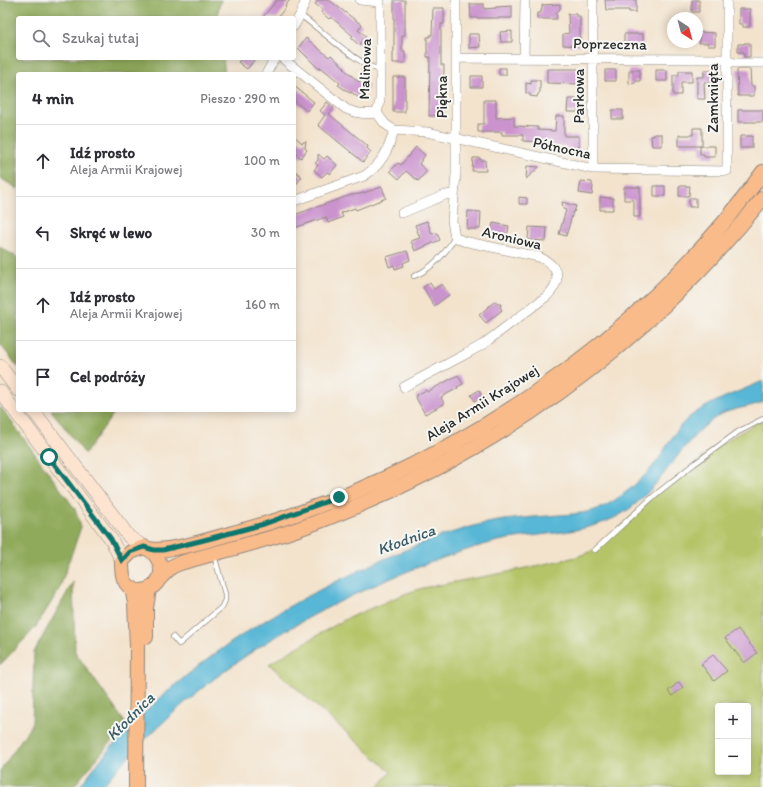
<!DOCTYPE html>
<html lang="pl">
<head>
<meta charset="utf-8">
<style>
  body { margin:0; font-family:Itim,sans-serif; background:#f7f7f7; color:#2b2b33 }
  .controls { position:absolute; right:12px; bottom:12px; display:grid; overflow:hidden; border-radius:4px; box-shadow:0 2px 10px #0003 }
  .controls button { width:36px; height:36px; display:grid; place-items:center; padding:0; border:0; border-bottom:1px solid #e1e1e2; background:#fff; color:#2b2b33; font:20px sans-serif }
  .compass { position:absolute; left:667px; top:12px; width:36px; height:36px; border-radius:50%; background:#fff; box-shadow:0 2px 10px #0003; rotate:144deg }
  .stop { position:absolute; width:12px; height:12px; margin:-9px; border:3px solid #0f766e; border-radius:50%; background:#fff }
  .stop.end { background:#0f766e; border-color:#fff; box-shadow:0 1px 4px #0008 }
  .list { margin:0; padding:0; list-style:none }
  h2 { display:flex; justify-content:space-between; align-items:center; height:52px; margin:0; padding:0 16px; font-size:17px }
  h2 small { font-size:13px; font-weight:400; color:#7c7c81 }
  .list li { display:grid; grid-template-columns:26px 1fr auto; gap:12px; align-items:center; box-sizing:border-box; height:72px; padding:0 16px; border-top:1px solid #e1e1e2 }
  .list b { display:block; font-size:15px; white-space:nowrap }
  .list p { margin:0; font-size:13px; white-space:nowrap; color:#7c7c81 }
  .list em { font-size:13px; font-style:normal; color:#7c7c81 }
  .icon { flex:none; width:22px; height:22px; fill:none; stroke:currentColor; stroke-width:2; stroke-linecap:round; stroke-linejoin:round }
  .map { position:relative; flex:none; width:763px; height:787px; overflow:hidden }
  .search { position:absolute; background:#fff; box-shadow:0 2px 10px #0003; left:16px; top:16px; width:280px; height:44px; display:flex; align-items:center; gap:10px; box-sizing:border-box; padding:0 14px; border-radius:4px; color:#7c7c81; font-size:15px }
  .panel { position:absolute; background:#fff; box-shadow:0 2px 10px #0003; left:16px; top:72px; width:280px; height:340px; border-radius:4px }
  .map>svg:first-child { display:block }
  .green { fill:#b5c467; stroke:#707849; fill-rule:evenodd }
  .forest { fill:#90aa5c; stroke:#5e6a44 }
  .water { fill:#58b7d6; stroke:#427180 }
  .building { fill:#ca93ce }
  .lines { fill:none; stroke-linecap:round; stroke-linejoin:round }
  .service-casing { stroke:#8f877c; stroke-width:6 }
  .minor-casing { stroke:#8f877c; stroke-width:10 }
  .secondary-casing { stroke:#8f877c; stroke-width:14 }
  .primary-casing { stroke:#8f877c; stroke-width:16 }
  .service { stroke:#fff; stroke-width:4.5 }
  .minor { stroke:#fff; stroke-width:9 }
  .secondary { stroke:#fde4d1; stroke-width:13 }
  .primary { stroke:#fabb8b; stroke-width:14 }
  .route { stroke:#0f766e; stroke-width:5 }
  .labels { text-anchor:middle; stroke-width:4; stroke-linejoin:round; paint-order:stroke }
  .street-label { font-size:15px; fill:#2b2b2b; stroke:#f6f6f2 }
  .water-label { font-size:16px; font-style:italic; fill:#3b5c67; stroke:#f6f6f2 }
</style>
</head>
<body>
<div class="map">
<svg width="763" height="787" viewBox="0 0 763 787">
  <rect width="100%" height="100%" fill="#f6f6f2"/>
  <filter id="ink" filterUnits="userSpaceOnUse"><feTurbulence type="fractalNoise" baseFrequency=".025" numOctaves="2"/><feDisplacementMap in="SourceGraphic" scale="8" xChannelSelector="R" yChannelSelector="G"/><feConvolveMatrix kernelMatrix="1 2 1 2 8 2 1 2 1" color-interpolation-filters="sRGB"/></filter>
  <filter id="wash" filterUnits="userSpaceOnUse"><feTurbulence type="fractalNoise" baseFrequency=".012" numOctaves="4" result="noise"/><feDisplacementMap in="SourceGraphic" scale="16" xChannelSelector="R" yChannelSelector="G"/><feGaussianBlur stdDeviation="0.9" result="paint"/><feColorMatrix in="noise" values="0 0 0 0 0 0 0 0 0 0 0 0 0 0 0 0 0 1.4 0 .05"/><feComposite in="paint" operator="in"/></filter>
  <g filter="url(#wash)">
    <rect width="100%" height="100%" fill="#f3e3cd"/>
    <path class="green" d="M763,419v368h-385l13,-15 -122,-108 54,-32 25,-14 59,-25 16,-5 80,-15 73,-16 19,-7 60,-55 59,-47zM718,706h30v66h-30z"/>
    <path class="forest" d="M0,0h221l-3,11 1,7h-201v40h205l2,16h-207v115l-18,-11z
      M0,247l18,11v109l-18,-23z
      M0,406l75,103 6,18 -22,63 -24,38 -35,37z
      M51,410h65l-31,44z
      M73,582l2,70 51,72 -53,63h-73v-16l32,-47 2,-72z"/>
    <path class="water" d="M763,381v21c-15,6 -32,6 -45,14 -41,26 -58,80 -104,102 -39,19 -89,14 -131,27 -28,8 -55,18 -82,29 -99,41 -184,92 -259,169 -14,15 -28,28 -40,44h-23c72,-97 168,-164 277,-215 36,-17 73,-33 111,-44 26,-8 54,-10 81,-12 19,-2 39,-1 57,-10 19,-10 43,-31 55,-49 8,-13 15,-26 26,-37 19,-17 53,-28 77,-39z"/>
    <g id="blocks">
      <path class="building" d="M277,0h13l-5,6 1,1 -9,11h-15z
        M318,0h11l33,25 -4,5 8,6 -7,9 -8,-7 2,-2 -22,-19 -2,2 -8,-7 2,-2 -8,-6z
        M394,0h11v35h-3v16h3v12h-12v-12h1z
        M605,0h31v12h-7v-2h-23z
        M692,0h7v12h-7z
        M470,4h14v5l12,-1v-1l16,-1v12h-41z
        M560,4v5l-4,4 1,6h-20v-6h4v-3h1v-5z
        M433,8h11v16h-3v41h3l-1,51h-14l1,-59h-3v-20h3v-2h2z
        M739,9h11v18h-7v-3h-4z
        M568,14h8v2h4v30l-17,-1v-11l6,-1z
        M512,31v11h-11l-1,-10z
        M699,32l16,1v13h-7v-3h-9z
        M469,34h10l1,13 -11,1z
        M624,34h19v11l-19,1z
        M306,38l23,19 2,-2 14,13 -1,1 15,13 2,-3 8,7 -10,12 -8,-6 -1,1 -12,-8 2,-2 -12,-10 -8,-6 -1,2 -21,-21z
        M744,43h6v14h-6v-5h-6v-8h6z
        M242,58h14l-9,11 -9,-7z
        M499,68h7v7h-7z
        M547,69h34v15l-34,-1z
        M737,69h13l1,17h3v10h-16z
        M605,70h11v11h-11z
        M629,70h11v11h-5v2l-6,1z
        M656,70h11v11h-11z
        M704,70h11v10h-3v2h-8l1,17h-8v-22h7z
        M679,71h13v11h-11v13h-8v-20h6z
        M471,76h11v11h-11z
        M393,77h12v35h-12z
        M531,80h9v12l-2,2 -1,3 -7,-1v-2l-4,-1v-10l5,1z
        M294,86l20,16 -7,9 -13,-10z
        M568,99h13v13h-14z
        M484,100h12v18l18,-1v9l24,1v3l17,1 1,-15h8v20h15v15h-11v-4l-23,-1v-4l-22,-1v-6h-21v-3h-24v-8h6z
        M327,102l7,6 -5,6 39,32 -1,2 4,4 -8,10 -45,-37 7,-10 -5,-4z
        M612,110h11v9h-11z
        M738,110h25v12h-25z
        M693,128h9v18h-23v-11h14z
        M654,134h8v12h-10l-1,-10h3z
        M294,136l8,7 4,-2 -1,7 2,2 -6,8 -7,-5z
        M740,136h12v12h-12z
        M700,146h15v11h-11v-3h-4z
        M416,147l9,8 -6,9 8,7 -9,10 -12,-10 -7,8 -9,-8 8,-8 3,2z
        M318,154l6,5 3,-3 10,9 -7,9 -3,-2 -5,5 -8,-7 4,-5 -3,-2 3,-3z
        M473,158h7v2h5l1,11h-14z
        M527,166l12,1 -13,12z
        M294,170l8,7 -8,10z
        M581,181l11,1v4h1l-1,9 -13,-2z
        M654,186h11v10h-11z
        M679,186h11l-1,10h-10z
        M382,187l4,11 -30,12 -1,-2 -14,5 2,4 -15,6 -2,-6 -32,11v-13l57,-20 9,-1z
        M624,187h16v30h-6v-17h-10z
        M519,197l8,1v6h-8z
        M600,197l13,1v12h-13z
        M689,198h7v9h-7z
        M562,202l14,4 -2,6h-1l-7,24 -7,-2 7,-24 -3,-1z
        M468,211l13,1 -1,17h-13z
        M427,221l5,13 5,-1 3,7 -25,11 -4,-10 9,-3 -5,-13z
        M493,223l16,3 -2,11 -16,-3z
        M529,227l18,1 -1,13 -18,-1z
        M407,251l3,9 -7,3 1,3 -9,3 -1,-4 -5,2 -3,-10z
        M430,283l4,6 8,-5 7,11 -15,11 -11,-19z
        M495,301l2,3h4l-1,3 2,3 -16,13 -7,-8z
        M458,375l5,9 -6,3 1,1 -17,9 3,7 -19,10 -10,-18 11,-6 1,2 7,-4z
        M479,390l3,6 -7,5 -4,-6z
        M738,629l19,24 -13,10 -19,-25z
        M713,655l14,16 -13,10 -13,-17z
        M679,682l4,6 -11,8 -4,-5z"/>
    </g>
  </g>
  <g filter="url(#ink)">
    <use href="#blocks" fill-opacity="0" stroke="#8f877c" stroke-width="1"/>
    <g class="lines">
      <defs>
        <path id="service" d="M300,15c18,12 62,54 80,54
          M414,276c18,-7 31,-22 41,-39
          M595,550l60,-55 39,-31 44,-32 25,-13
          M173,637l6,7 43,-37 3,-7v-6l-11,-39"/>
        <path id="minor" d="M360,0l20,2
          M380,0v100l-3,13 8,11 9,6
          M294,26l6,-11 6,-15
          M282,58l64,51c11,5 19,5 31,4
          M456,58l265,1 14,4h28
          M524,58l1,-58
          M266,74l9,-16
          M394,130l33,2 166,37 134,2v-171
          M593,169v-169
          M294,201l70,-25c17,-11 25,-26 30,-46
          M402,213l43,-18 9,-1
          M404,387l60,-32 18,-10 65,-49c16,-16 12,-30 -8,-39l-76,-16 -8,-4 -3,-16 4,-47v-174"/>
        <path id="secondary" d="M0,366l18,24
          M0,391l111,148 11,22
          M33,410l88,116 8,11 15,10"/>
        <path id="primary" d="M144,547c6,2 10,5 14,12 14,25 -23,46 -34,20 -2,-5 -2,-12 -2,-18l9,-9z
          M150,549c20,4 68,-12 90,-18 200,-53 403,-190 523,-359
          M160,578l11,-11 9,-4c49,-14 98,-25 145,-44 176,-68 320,-174 438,-321
          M132,588l3,15 2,44 -1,140
          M146,637v-29l3,-19"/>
      </defs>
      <use href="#service" class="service-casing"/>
      <use href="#minor" class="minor-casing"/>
      <use href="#secondary" class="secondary-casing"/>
      <use href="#primary" class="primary-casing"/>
      <use href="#service" class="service"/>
      <use href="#minor" class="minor"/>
      <use href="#secondary" class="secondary"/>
      <use href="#primary" class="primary"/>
    </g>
  </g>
  <g class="lines" filter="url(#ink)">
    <path class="route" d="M49,457l62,82 11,22 8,-9 14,-5 10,3h9l41,-10 60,-16 75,-27"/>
  </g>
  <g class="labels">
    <g class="street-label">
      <text transform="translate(610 44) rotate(1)" y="5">Poprzeczna</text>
      <text transform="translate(365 69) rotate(-88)" y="5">Malinowa</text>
      <text transform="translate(579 96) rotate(-90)" y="5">Parkowa</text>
      <text transform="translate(442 97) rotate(-90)" y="5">Piękna</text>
      <text transform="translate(713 98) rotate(-90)" y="5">Zamknięta</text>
      <text transform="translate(562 148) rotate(12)" y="5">Północna</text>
      <text transform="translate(512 238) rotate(13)" y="5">Aroniowa</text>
      <text transform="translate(482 403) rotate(-32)" y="5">Aleja Armii Krajowej</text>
    </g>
    <g class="water-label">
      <text transform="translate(406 539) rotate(-20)" y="6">Kłodnica</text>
      <text transform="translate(130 716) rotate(-45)" y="6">Kłodnica</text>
    </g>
  </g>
</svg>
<div class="controls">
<button>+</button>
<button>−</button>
</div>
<svg class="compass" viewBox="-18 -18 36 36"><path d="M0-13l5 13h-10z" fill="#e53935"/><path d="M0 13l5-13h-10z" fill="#7c7c81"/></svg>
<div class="stop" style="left:49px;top:457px"></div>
<div class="stop end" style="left:339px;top:497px"></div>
<div class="search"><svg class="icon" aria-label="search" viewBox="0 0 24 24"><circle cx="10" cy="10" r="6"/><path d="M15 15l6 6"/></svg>Szukaj tutaj</div>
<section class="panel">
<h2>4 min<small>Pieszo · 290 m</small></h2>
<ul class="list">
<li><svg class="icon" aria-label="ahead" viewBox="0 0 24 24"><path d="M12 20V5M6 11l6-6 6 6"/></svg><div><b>Idź prosto</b><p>Aleja Armii Krajowej</p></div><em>100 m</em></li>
<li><svg class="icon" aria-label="left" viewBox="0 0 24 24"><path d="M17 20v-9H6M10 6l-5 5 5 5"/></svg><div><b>Skręć w lewo</b></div><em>30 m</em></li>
<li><svg class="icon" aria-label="ahead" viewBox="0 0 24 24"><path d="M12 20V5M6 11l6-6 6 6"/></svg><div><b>Idź prosto</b><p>Aleja Armii Krajowej</p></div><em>160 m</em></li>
<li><svg class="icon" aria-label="arrive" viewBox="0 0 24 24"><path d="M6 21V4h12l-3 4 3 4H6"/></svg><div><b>Cel podróży</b></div></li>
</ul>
</section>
</div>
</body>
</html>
